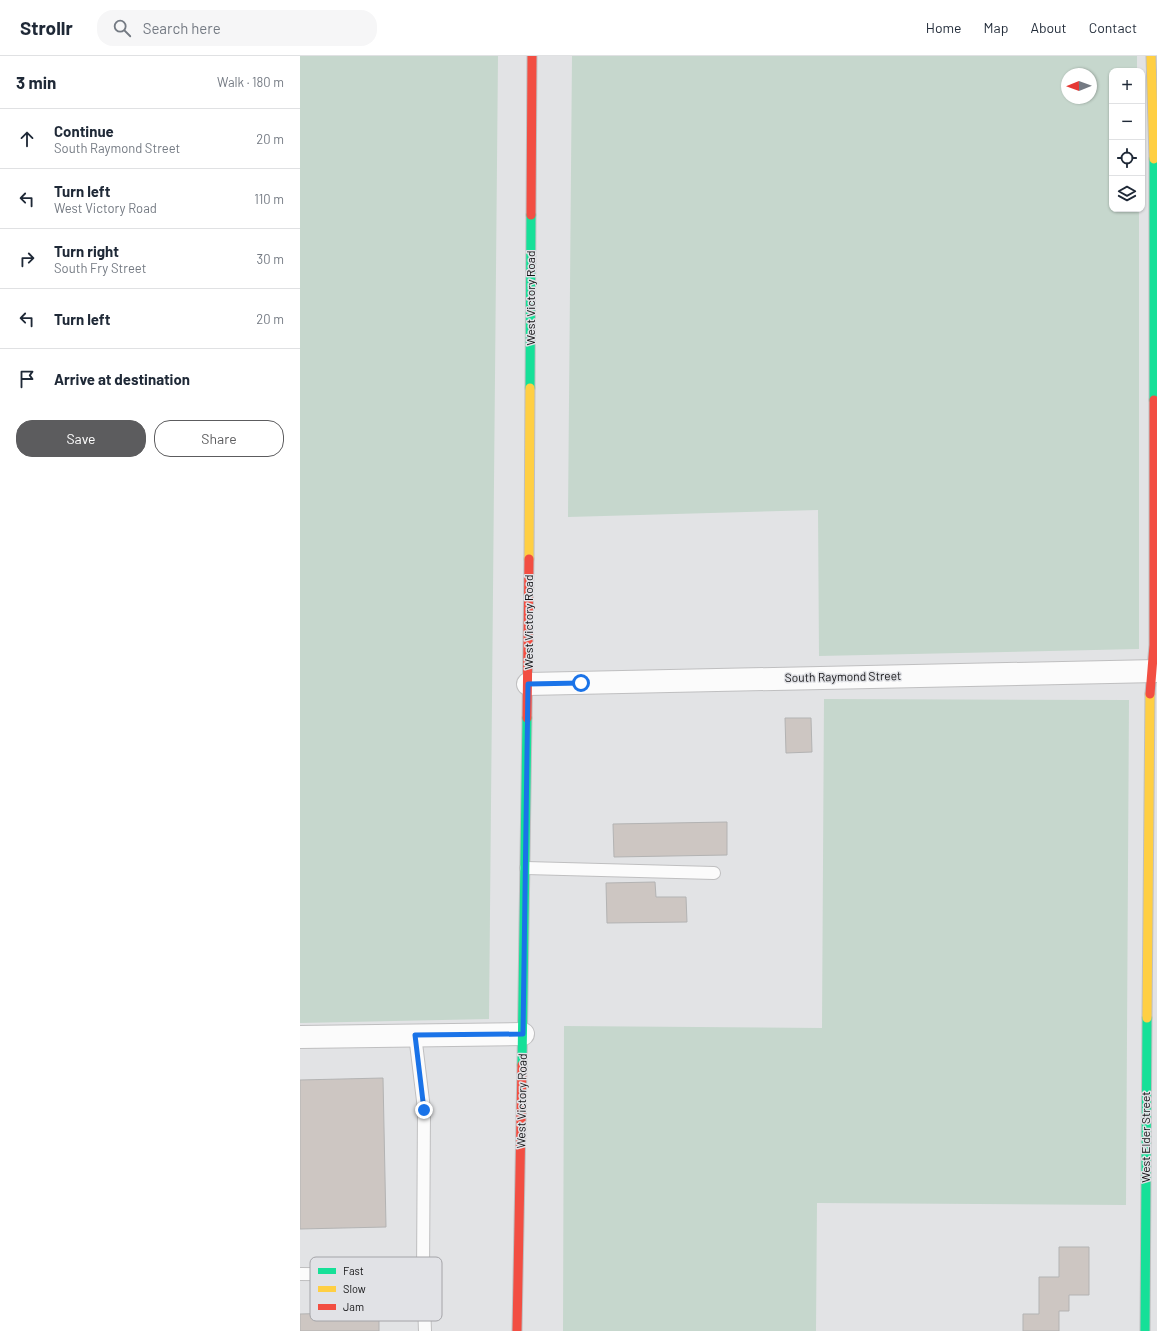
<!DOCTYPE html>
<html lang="en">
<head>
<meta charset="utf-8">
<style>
  body { margin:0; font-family:Barlow,sans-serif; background:#f6f6f7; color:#1f2937 }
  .controls { position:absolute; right:12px; top:12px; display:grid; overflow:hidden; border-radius:8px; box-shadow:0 1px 3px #0004 }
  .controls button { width:36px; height:36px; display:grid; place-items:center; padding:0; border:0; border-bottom:1px solid #e0e1e3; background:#fff; color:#1f2937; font:20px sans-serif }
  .compass { position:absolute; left:761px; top:12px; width:36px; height:36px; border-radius:50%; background:#fff; box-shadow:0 1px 3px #0004; rotate:269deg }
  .stop { position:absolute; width:12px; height:12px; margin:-9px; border:3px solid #1a73e8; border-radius:50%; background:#fff }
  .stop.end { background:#1a73e8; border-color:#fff; box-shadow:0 1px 4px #0008 }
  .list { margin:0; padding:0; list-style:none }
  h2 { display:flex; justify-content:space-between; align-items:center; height:52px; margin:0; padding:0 16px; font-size:17px }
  h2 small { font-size:13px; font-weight:400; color:#747a83 }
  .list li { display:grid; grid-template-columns:26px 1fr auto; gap:12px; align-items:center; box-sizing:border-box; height:60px; padding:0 16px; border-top:1px solid #e0e1e3 }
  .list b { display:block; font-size:15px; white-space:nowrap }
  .list p { margin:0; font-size:13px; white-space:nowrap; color:#747a83 }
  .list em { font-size:13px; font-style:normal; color:#747a83 }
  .actions { display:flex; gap:8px; padding:12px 16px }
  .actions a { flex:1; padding:9px 0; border:1px solid #5c5c5e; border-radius:16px; text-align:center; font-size:14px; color:#5c5c5e }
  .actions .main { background:#5c5c5e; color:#fff }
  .icon { flex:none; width:22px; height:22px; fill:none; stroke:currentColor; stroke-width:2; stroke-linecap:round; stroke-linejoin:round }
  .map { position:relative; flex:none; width:857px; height:1275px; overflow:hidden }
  header { display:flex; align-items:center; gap:24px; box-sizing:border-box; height:56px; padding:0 20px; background:#fff; border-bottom:1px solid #e0e1e3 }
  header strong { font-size:19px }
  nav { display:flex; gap:22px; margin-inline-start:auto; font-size:14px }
  .search { width:280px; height:36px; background:#f6f6f7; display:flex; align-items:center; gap:10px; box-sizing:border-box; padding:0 14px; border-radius:16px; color:#747a83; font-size:15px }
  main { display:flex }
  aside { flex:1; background:#fff }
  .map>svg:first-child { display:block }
  .green { fill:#c6d7cd; fill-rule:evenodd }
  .building { fill:#cdc6c2; stroke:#b3b3b3 }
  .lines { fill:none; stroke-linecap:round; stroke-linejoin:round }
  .lane-casing { stroke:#bfbfc0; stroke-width:14 }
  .street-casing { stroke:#bfbfc0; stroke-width:24 }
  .fast-casing { stroke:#bfbfc0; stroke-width:11 }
  .slow-casing { stroke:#bfbfc0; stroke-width:11 }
  .jam-casing { stroke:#bfbfc0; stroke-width:11 }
  .lane { stroke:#fbfbfb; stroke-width:12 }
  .street { stroke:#fbfbfb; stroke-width:22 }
  .fast { stroke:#16e098; stroke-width:9 }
  .slow { stroke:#ffcf43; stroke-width:9 }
  .jam { stroke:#f24e42; stroke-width:9 }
  .route { stroke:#1a73e8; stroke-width:5 }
  .labels { text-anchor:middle; stroke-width:3; stroke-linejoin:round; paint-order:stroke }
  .street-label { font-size:12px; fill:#141416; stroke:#e1e2e6 }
  .key { fill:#e1e2e6; stroke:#a4a4a8; stroke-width:1 }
  .key-label { font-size:11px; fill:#141416 }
</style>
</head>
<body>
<header>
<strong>Strollr</strong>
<div class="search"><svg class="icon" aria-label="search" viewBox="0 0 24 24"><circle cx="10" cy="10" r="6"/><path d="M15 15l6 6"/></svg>Search here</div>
<nav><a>Home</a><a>Map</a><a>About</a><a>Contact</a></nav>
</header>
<main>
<aside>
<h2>3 min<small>Walk · 180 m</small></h2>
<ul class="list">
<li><svg class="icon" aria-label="ahead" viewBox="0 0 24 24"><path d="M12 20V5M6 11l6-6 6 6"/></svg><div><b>Continue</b><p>South Raymond Street</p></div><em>20 m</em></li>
<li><svg class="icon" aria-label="left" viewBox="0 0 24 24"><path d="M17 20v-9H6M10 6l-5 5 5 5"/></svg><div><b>Turn left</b><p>West Victory Road</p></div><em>110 m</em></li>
<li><svg class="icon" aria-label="right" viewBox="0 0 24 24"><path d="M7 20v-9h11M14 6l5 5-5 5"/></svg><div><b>Turn right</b><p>South Fry Street</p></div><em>30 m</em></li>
<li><svg class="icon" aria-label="left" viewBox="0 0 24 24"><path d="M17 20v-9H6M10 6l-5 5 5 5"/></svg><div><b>Turn left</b></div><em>20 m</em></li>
<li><svg class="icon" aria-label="arrive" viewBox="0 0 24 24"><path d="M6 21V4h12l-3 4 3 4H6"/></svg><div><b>Arrive at destination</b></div></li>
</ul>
<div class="actions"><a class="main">Save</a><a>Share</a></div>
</aside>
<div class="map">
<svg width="857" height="1275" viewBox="0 0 857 1275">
  <rect width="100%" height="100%" fill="#e2e3e5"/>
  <path class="green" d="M0,0h198l-9,963 -189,4z
    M272,0h565v15h-25v138h27v440l-320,7 -1,-146 -250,7zM767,18h24v24h-24z
    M524,643l305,1 -3,505 -309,-2 -1,128h-253l1,-305 258,2z"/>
  <path class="building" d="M485,662h26l1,34 -26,1z
    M427,766v33l-113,2 -1,-33z
    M355,826l1,15h30l1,25 -80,1 -1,-40z
    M83,1022l3,149 -86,2v-149z
    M759,1191h30v48h-20v16h-10v20h-36v-17h16v-37h20z
    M79,1256v19h-79v-17z"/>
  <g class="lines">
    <defs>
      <path id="lane" d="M226,812l188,5
        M115,979l9,74 -1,166 2,56
        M0,1218l123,1"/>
      <path id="street" d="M228,628l629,-13
        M0,981l223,-3"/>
      <path id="fast" d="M854,103v241
        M230,332l1,-173
        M222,1009l5,-347
        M845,1275l2,-313"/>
      <path id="slow" d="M851,0l3,103
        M229,503l1,-171
        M847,962l3,-324"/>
      <path id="jam" d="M231,159l1,-159
        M850,638l4,-49v-245
        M227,662l2,-159
        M217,1275l5,-266"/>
    </defs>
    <use href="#lane" class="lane-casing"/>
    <use href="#street" class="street-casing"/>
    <use href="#fast" class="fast-casing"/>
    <use href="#slow" class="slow-casing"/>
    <use href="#jam" class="jam-casing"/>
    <use href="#lane" class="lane"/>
    <use href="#street" class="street"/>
    <use href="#fast" class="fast"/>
    <use href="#slow" class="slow"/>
    <use href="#jam" class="jam"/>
  </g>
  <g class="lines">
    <path class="route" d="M124,1054l-9,-75 108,-1 5,-350 53,-1"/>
  </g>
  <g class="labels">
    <g class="street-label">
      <text transform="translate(231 242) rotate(-90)" y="4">West Victory Road</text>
      <text transform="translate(229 566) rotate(-90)" y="4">West Victory Road</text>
      <text transform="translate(543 621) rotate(-1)" y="4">South Raymond Street</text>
      <text transform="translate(222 1045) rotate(-89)" y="4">West Victory Road</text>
      <text transform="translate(846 1081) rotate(-90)" y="4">West Elder Street</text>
    </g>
  </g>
  <rect x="10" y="1201" width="132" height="64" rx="6" class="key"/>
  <rect x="18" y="1212" width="18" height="6" fill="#16e098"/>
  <rect x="18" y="1230" width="18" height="6" fill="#ffcf43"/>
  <rect x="18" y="1248" width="18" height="6" fill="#f24e42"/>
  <g class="key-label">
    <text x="43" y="1219">Fast</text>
    <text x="43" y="1237">Slow</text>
    <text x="43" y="1255">Jam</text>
  </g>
</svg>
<div class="controls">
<button>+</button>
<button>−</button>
<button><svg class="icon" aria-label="locate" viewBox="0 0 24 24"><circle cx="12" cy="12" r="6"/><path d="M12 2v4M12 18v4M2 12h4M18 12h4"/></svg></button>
<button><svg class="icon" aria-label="layers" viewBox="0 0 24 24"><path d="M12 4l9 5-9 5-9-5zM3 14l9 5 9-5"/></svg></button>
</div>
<svg class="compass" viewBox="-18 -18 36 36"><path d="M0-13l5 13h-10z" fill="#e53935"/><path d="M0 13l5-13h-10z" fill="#747a83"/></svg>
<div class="stop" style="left:281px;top:627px"></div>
<div class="stop end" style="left:124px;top:1054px"></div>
</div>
</main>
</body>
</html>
